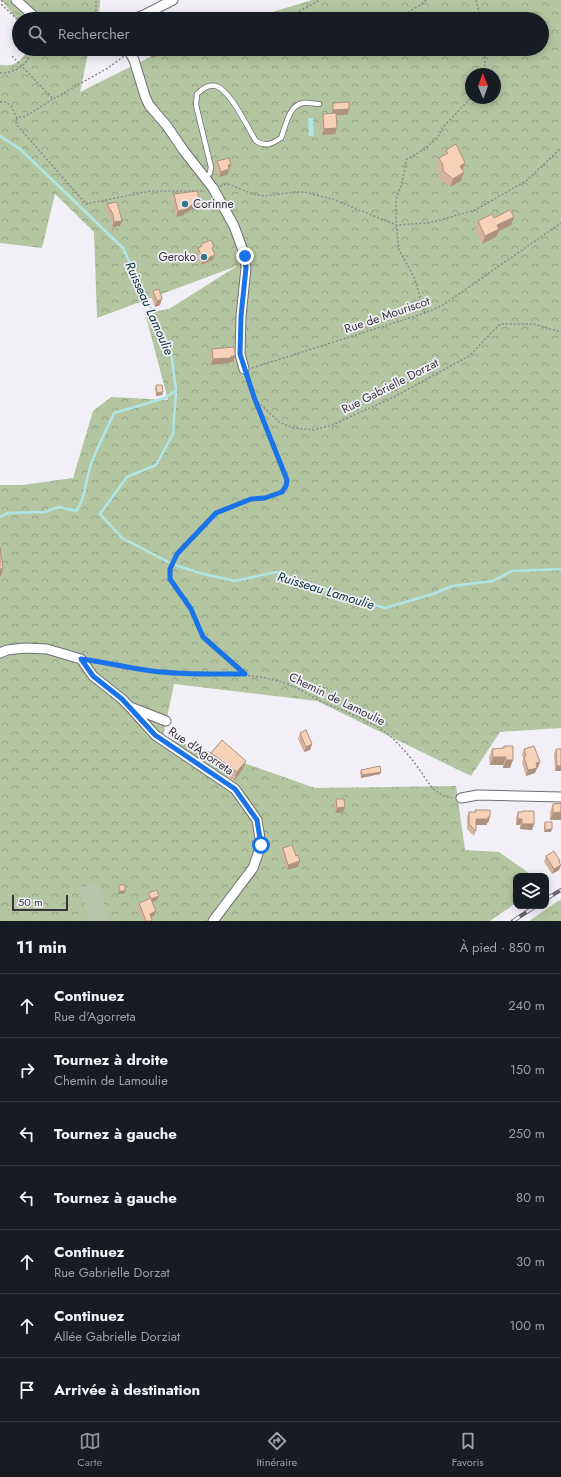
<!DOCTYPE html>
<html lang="fr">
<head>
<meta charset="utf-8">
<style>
  body { margin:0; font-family:Jost,sans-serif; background:#20242c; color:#f1f3f6 }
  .controls { position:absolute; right:12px; bottom:12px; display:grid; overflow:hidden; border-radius:8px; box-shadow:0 2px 10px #0003 }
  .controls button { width:36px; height:36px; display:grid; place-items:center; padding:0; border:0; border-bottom:1px solid #363941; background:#171b24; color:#f1f3f6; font:20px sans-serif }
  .compass { position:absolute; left:465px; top:68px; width:36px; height:36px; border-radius:50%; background:#171b24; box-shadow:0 2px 10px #0003; rotate:359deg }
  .scale { position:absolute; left:12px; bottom:10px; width:56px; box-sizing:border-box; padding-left:4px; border:2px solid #373539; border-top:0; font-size:11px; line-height:14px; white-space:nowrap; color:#373539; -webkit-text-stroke:3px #f2eff7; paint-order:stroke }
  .stop { position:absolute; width:12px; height:12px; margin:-9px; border:3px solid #1a73e8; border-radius:50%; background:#fff }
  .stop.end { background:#1a73e8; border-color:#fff; box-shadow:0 1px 4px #0008 }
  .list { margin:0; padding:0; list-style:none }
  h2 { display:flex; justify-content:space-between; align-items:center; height:52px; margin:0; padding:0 16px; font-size:17px }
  h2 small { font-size:13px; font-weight:400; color:#9ea1a6 }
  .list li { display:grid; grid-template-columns:26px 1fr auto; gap:12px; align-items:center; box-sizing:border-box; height:64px; padding:0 16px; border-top:1px solid #363941 }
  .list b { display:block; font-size:15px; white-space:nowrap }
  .list p { margin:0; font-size:13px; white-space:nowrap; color:#9ea1a6 }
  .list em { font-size:13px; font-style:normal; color:#9ea1a6 }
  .icon { flex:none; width:22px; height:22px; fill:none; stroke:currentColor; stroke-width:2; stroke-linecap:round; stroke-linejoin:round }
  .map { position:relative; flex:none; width:561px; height:921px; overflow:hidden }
  .search { position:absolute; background:#171b24; box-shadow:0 2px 10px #0003; left:12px; right:12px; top:12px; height:44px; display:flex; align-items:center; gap:10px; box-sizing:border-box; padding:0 14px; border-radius:22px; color:#9ea1a6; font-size:15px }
  .sheet { height:500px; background:#171b24 }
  nav { display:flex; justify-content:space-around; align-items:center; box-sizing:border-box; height:56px; border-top:1px solid #363941; background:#171b24; font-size:11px; color:#9ea1a6 }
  nav a { display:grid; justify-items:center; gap:2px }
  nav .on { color:#8c9099 }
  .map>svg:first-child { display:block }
  .forest { fill:url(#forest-crowns); fill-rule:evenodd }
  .pitch { fill:#b8c5aa }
  .water { fill:url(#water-ripples) }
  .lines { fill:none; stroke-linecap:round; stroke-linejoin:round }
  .stream { stroke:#b0e5e6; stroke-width:2.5 }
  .lane-casing { stroke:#716e75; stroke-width:6 }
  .street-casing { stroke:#716e75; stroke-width:11 }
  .path { stroke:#8b898f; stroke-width:1.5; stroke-dasharray:2 2; stroke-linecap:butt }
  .lane { stroke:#fff; stroke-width:4.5 }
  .street { stroke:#fff; stroke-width:9 }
  .rail-casing { stroke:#6a676c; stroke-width:4 }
  .rail { stroke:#f2eff7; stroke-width:2.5; stroke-dasharray:8; stroke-linecap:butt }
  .wall { fill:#d4b49e }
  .shaded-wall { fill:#ad9281 }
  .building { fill:#f7d1b8; stroke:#ad9281 }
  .route { stroke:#1a73e8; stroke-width:5 }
  .poi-dot { fill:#37758a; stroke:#f2eff7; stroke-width:1.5 }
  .labels { text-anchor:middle; stroke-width:3.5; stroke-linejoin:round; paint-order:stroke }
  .poi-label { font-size:12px; fill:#373539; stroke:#f2eff7; text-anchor:start }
  .street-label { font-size:12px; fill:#373539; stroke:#f2eff7 }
  .water-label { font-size:13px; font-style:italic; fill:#003335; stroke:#f2eff7 }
</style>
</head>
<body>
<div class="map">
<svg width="561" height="921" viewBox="0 0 561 921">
  <defs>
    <pattern id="forest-crowns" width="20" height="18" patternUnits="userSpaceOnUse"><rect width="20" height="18" fill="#b4c6a1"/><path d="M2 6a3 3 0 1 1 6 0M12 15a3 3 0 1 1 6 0" fill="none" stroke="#93a284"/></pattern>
    <pattern id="water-ripples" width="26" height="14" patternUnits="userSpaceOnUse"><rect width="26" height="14" fill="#b0e5e6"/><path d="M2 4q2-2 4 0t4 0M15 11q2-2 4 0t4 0" fill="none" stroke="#98c5c6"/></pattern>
  </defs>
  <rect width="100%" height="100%" fill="#f2eff7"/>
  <path class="forest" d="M0,0h100v5l-3,14h-78v3l-16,-20z
    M312,0h249v728l-61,4 -29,44 -154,-75 -143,-17 -11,53 61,19 91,32 141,-2 9,64 34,2 34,24h-17v27l-26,18h-490v-436h22l51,-7 20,-67 18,-14 57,3 -23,-87 24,-4 68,-43 -140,52 -3,-86 -39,-38 -13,54 -42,-5v-178c3,0 8,1 11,0 7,-2 15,-9 16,-16h62l-9,43 86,-43h376v-30h-293zM471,74h24v24h-24z
    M561,900v21h-32l29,-20z"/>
  <path class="pitch" d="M97,882l13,39h-20l-11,-33z"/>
  <path class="water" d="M308,118h5l1,18h-5z"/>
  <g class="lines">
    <path class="stream" d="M0,136l20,13 103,99 48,104 5,38 -3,44 -17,31 -29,12 -27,37 22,24 50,26 31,10 32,7 41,-9 77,27 32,9 48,-14 19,-8 41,-5 19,-10 49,-2
      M0,517l8,-4 36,-1 15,-5 17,4c9,-10 10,-33 15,-47 6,-17 16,-34 23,-51l51,-15 11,-8"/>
    <defs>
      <path id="lane" d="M206,177l4,-4 1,-6 -15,-62 1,-11c5,-5 11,-10 19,-8 15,5 31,41 40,55 10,6 16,3 25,-3 5,-12 7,-32 22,-35 5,-1 11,1 16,1"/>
      <path id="street" d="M16,0l21,19
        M132,19l12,-4 29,-15
        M128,49l6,11 11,36 4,9 18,21 17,25 29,37 21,38 7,19 4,11 1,12 -5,48 -1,38 4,15
        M0,653l7,-3 18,-2 22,1 34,10 12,17 29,23 8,8 36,14
        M130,707l25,28 80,54 22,31 4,25 -8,23 -40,53
        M461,798l17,-3 83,2"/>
    </defs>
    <use href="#lane" class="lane-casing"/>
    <use href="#street" class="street-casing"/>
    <path class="path" d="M2,0v5l17,16
      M476,0l5,19
      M94,19l2,-6v-13
      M285,19l35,-19
      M398,19l25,-16 3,-3
      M12,56l41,43 55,-31 16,-12
      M0,73c15,0 29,-8 32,-24
      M482,74l3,-10 -1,-15
      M0,102h6l5,4 6,12 9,-2 27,-17
      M17,118l-1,6 70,80 64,-13h55
      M220,186l8,-2 25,10 12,2 30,-4h9l31,8 61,25 33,-2 46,-13 51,-29 35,-33
      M425,313l-11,-36 -15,-27 -3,-25v-25l5,-14 6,-27 18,-10 13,-12 4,-9 29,-30
      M252,368l173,-55 18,-8 118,-82
      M255,399l24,23 14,6 21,2 18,-5 62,-28 75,-41 31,-32h34l27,8
      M93,661c20,3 40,8 60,10 43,5 89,-2 132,12 14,5 27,14 40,20 16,7 32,13 47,21 18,9 32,25 44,41 12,15 15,29 36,33
      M245,674l-42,-37 -12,-28 -21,-30 1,-10 6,-15 39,-41 35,-14 14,-1 17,-6 4,-6 1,-6 -33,-83 -6,-21"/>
    <use href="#lane" class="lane"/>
    <use href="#street" class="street"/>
    <defs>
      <path id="rail" d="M546,899l15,-9
        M513,921l23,-15"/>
    </defs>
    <use href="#rail" class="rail-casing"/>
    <use href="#rail" class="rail"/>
  </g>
  <path class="wall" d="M147,49h14l-1,6 -9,3z
    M333,103l14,12h-10v13l-2,6 -13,1 -1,-16 2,-5 8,-1v-4z
    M446,150l18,22 -3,9 -11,6 -10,-7v-6l-4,-7 3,-9 5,-3z
    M217,161l14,4 -4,10 -8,2 -4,-10z
    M174,194l26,9 -2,6 -8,1 -1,2 -4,1 -1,2 -8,2 -4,-17z
    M107,204l15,17 -2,5 -8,1 -1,-8 -6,-10z
    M514,217l-3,8 -12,6 -3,6 -14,7 -7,-14 3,-9 16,-3z
    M201,244l12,16 -12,5 -5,-11 2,-6 2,-1z
    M153,291l7,14 -5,2 -4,-11z
    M212,349l21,13h-3l-1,1 -18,2 -1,-11z
    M156,386l7,6 -1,3 -6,1 -1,-8z
    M300,733l12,11 -2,6 -6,2 -6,-13z
    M504,746l6,22h-7v-3h-13l-1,-8 3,-8 11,-1z
    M524,749l16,13 -2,5 -1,1 -2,5 -9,3 -4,-14 1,-3 -1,-5z
    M556,749h5v22h-6l-1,-17z
    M211,753l32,16 -9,12 -26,-20z
    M361,770l19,4 -19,4 -1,-6z
    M336,799l7,14h-8l-1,-8z
    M561,803v17h-11v-9l3,-7z
    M475,810l13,13h-1v2h-11v6l-2,5 -7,-7v-12l2,-5h6z
    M522,811l12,13 -2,6 -12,-1v-4h-4v-7l2,-6h4z
    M545,822l6,10h-7v-7z
    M283,848l15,19 -11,3 -6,-17z
    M546,856l14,5 -1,2 2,2 -2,5 -7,4 -8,-12z
    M148,893l11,3 -2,4 -5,2 4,9 -2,5 -3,1 1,4h-9l-6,-13 2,-5 8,-3v-3z"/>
  <path class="shaded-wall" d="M162,50l-2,5 -9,3 2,-5z
    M349,109l-2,6h-16l2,-5z
    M337,128l-2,6 -13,1 2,-6z
    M465,163l-3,9 -2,-6z
    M228,165h3l-4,10 -8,2 2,-5z
    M464,172l-3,9 -11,6 3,-8z
    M200,203l-2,6 -8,1 -1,2 -4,1 -1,2 -8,2 2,-6 13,-6z
    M514,217l-3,8 -12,6 -3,6 -14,7 3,-8 12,-11z
    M122,221l-2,5 -8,1 2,-5z
    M215,255l-2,5 -12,5 2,-5z
    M162,299l-2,6 -5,2 2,-6z
    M235,356l-2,6h-3l-1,1 -18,2 2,-6z
    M163,392l-1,3 -6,1 1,-3z
    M0,569h3l-2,7h-1z
    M312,744l-2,6 -6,2 2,-5z
    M493,757h13l-3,8h-13z
    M506,760h7l-3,8h-7z
    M246,761l-3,8 -9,12 3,-9z
    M540,762l-2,5 -4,1 2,-5z
    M557,766h4v5h-6z
    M537,768l-2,5 -9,3 2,-6z
    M381,772l-1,2 -19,4 1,-3z
    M345,807l-2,6h-8l2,-5z
    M561,812v8h-11l3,-7z
    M490,817l-2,6h-1v2h-13l2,-6z
    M518,819h4l-2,6h-4z
    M522,824h12l-2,6 -12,-1z
    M552,829l-1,3h-7l1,-2z
    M300,861l-2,6 -11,3 1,-5z
    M560,861l-2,5 3,-1 -2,5 -7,4 2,-5z
    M119,891h6l-1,3h-6z
    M159,896l-2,4 -8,4 2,-5z
    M156,911l-2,5 -6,2 2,-4z"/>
  <path class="building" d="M151,49h10l1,1 -9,3z
    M349,102v7l-16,1v-7z
    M336,113l1,15 -13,1 -1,-15z
    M456,144l9,19 -5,3 4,6 -11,7 -10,-8v-6l-4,-7 9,-5 -2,-3z
    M229,158l2,7h-3l1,4 -8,3 -4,-11z
    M197,191l3,12 -9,2v1l-5,1v2l-8,2 -4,-17z
    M117,202l5,19 -8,1 -1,-8 -6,-10z
    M510,210l4,7 -17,8 2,4 -14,7 -7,-15 14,-7 2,4z
    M211,240l3,7 -2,1 3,7 -12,5 -5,-12 4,-2 -1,-2z
    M159,289l3,10 -5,2 -4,-10z
    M234,347l1,9h-4v2l-18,1 -1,-10z
    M156,385h6l1,7 -6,1z
    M0,547l3,22h-3z
    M306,730l6,14 -6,3 -6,-14z
    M222,740l24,21 -9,11 -26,-19z
    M504,746h9v14h-7v-3h-13l-1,-8 12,-1z
    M534,746l6,16 -4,1 1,5 -9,2 -4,-13 2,-1 -2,-7z
    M556,749h5v17h-4z
    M380,766l1,6 -19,3 -1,-5z
    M336,799h8l1,8 -8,1z
    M561,803v9l-8,1v-9z
    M475,810h15v7h-2v2h-12v12l-7,-7v-12h7z
    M522,811h12v13h-12v-5h-4v-7h4z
    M545,822h7v7l-7,1z
    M292,845l4,11 2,-1 2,6 -12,4 -5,-17z
    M554,851l6,10 -1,1 2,3 -7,4 -8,-13z
    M119,885h6v6h-6z
    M157,890l2,6 -8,3 5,12 -6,3 2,6 -1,1h-5l-7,-18 12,-5 -3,-5z"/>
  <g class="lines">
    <path class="route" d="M245,256l1,12 -5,48 -1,38 14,43 33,83 -1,6 -4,6 -17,6 -14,1 -35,14 -39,41 -7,15v10l21,30 12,28 42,37c-31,0 -63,1 -93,-3 -24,-3 -47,-9 -71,-12l12,17 29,23 33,36 80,54 22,31 4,25"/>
  </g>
  <g class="poi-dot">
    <circle cx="185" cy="204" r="4"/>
    <circle cx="204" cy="257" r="4"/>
  </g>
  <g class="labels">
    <g class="poi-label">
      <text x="193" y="208">Corinne</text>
      <text x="196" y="261" text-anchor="end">Geroko</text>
    </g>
    <g class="street-label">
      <text transform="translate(387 315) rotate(-19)" y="4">Rue de Mouriscot</text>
      <text transform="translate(390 386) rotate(-27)" y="4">Rue Gabrielle Dorzat</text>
      <text transform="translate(337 699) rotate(26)" y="4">Chemin de Lamoulie</text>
      <text transform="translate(201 751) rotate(34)" y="4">Rue d'Agorreta</text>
    </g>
    <g class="water-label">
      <text transform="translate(150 308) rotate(66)" y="5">Ruisseau Lamoulie</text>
      <text transform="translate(326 590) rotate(17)" y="5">Ruisseau Lamoulie</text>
    </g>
  </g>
</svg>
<div class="controls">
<button><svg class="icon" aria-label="layers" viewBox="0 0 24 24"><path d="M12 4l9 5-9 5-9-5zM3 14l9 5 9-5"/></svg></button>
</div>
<svg class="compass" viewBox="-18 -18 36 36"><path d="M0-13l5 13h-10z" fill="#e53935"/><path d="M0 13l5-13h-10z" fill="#9ea1a6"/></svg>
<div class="scale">50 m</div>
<div class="stop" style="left:261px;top:845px"></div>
<div class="stop end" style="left:245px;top:256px"></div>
<div class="search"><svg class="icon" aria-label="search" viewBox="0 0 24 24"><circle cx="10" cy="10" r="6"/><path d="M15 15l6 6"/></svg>Rechercher</div>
</div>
<section class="sheet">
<h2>11 min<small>À pied · 850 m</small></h2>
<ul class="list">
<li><svg class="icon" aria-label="ahead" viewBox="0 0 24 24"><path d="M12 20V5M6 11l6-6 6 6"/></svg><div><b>Continuez</b><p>Rue d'Agorreta</p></div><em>240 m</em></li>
<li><svg class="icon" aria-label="right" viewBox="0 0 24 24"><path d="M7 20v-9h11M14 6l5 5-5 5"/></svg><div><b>Tournez à droite</b><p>Chemin de Lamoulie</p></div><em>150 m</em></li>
<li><svg class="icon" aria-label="left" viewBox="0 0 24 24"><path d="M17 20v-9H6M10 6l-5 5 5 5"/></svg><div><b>Tournez à gauche</b></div><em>250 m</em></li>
<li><svg class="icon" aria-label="left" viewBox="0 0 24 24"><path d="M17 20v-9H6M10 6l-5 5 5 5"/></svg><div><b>Tournez à gauche</b></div><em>80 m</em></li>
<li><svg class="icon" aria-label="ahead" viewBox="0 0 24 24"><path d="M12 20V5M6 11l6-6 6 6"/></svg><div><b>Continuez</b><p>Rue Gabrielle Dorzat</p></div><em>30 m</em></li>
<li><svg class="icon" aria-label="ahead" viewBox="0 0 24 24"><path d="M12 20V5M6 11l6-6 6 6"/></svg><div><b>Continuez</b><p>Allée Gabrielle Dorziat</p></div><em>100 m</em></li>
<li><svg class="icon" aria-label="arrive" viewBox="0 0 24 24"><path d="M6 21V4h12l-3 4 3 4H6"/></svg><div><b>Arrivée à destination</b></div></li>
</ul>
</section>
<nav>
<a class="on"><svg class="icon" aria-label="map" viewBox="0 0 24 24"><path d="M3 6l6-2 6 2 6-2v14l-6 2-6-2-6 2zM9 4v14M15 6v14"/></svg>Carte</a>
<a><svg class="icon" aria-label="directions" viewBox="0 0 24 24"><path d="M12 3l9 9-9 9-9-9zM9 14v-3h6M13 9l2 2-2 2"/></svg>Itinéraire</a>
<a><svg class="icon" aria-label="saved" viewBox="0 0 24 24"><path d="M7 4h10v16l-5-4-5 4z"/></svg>Favoris</a>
</nav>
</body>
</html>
